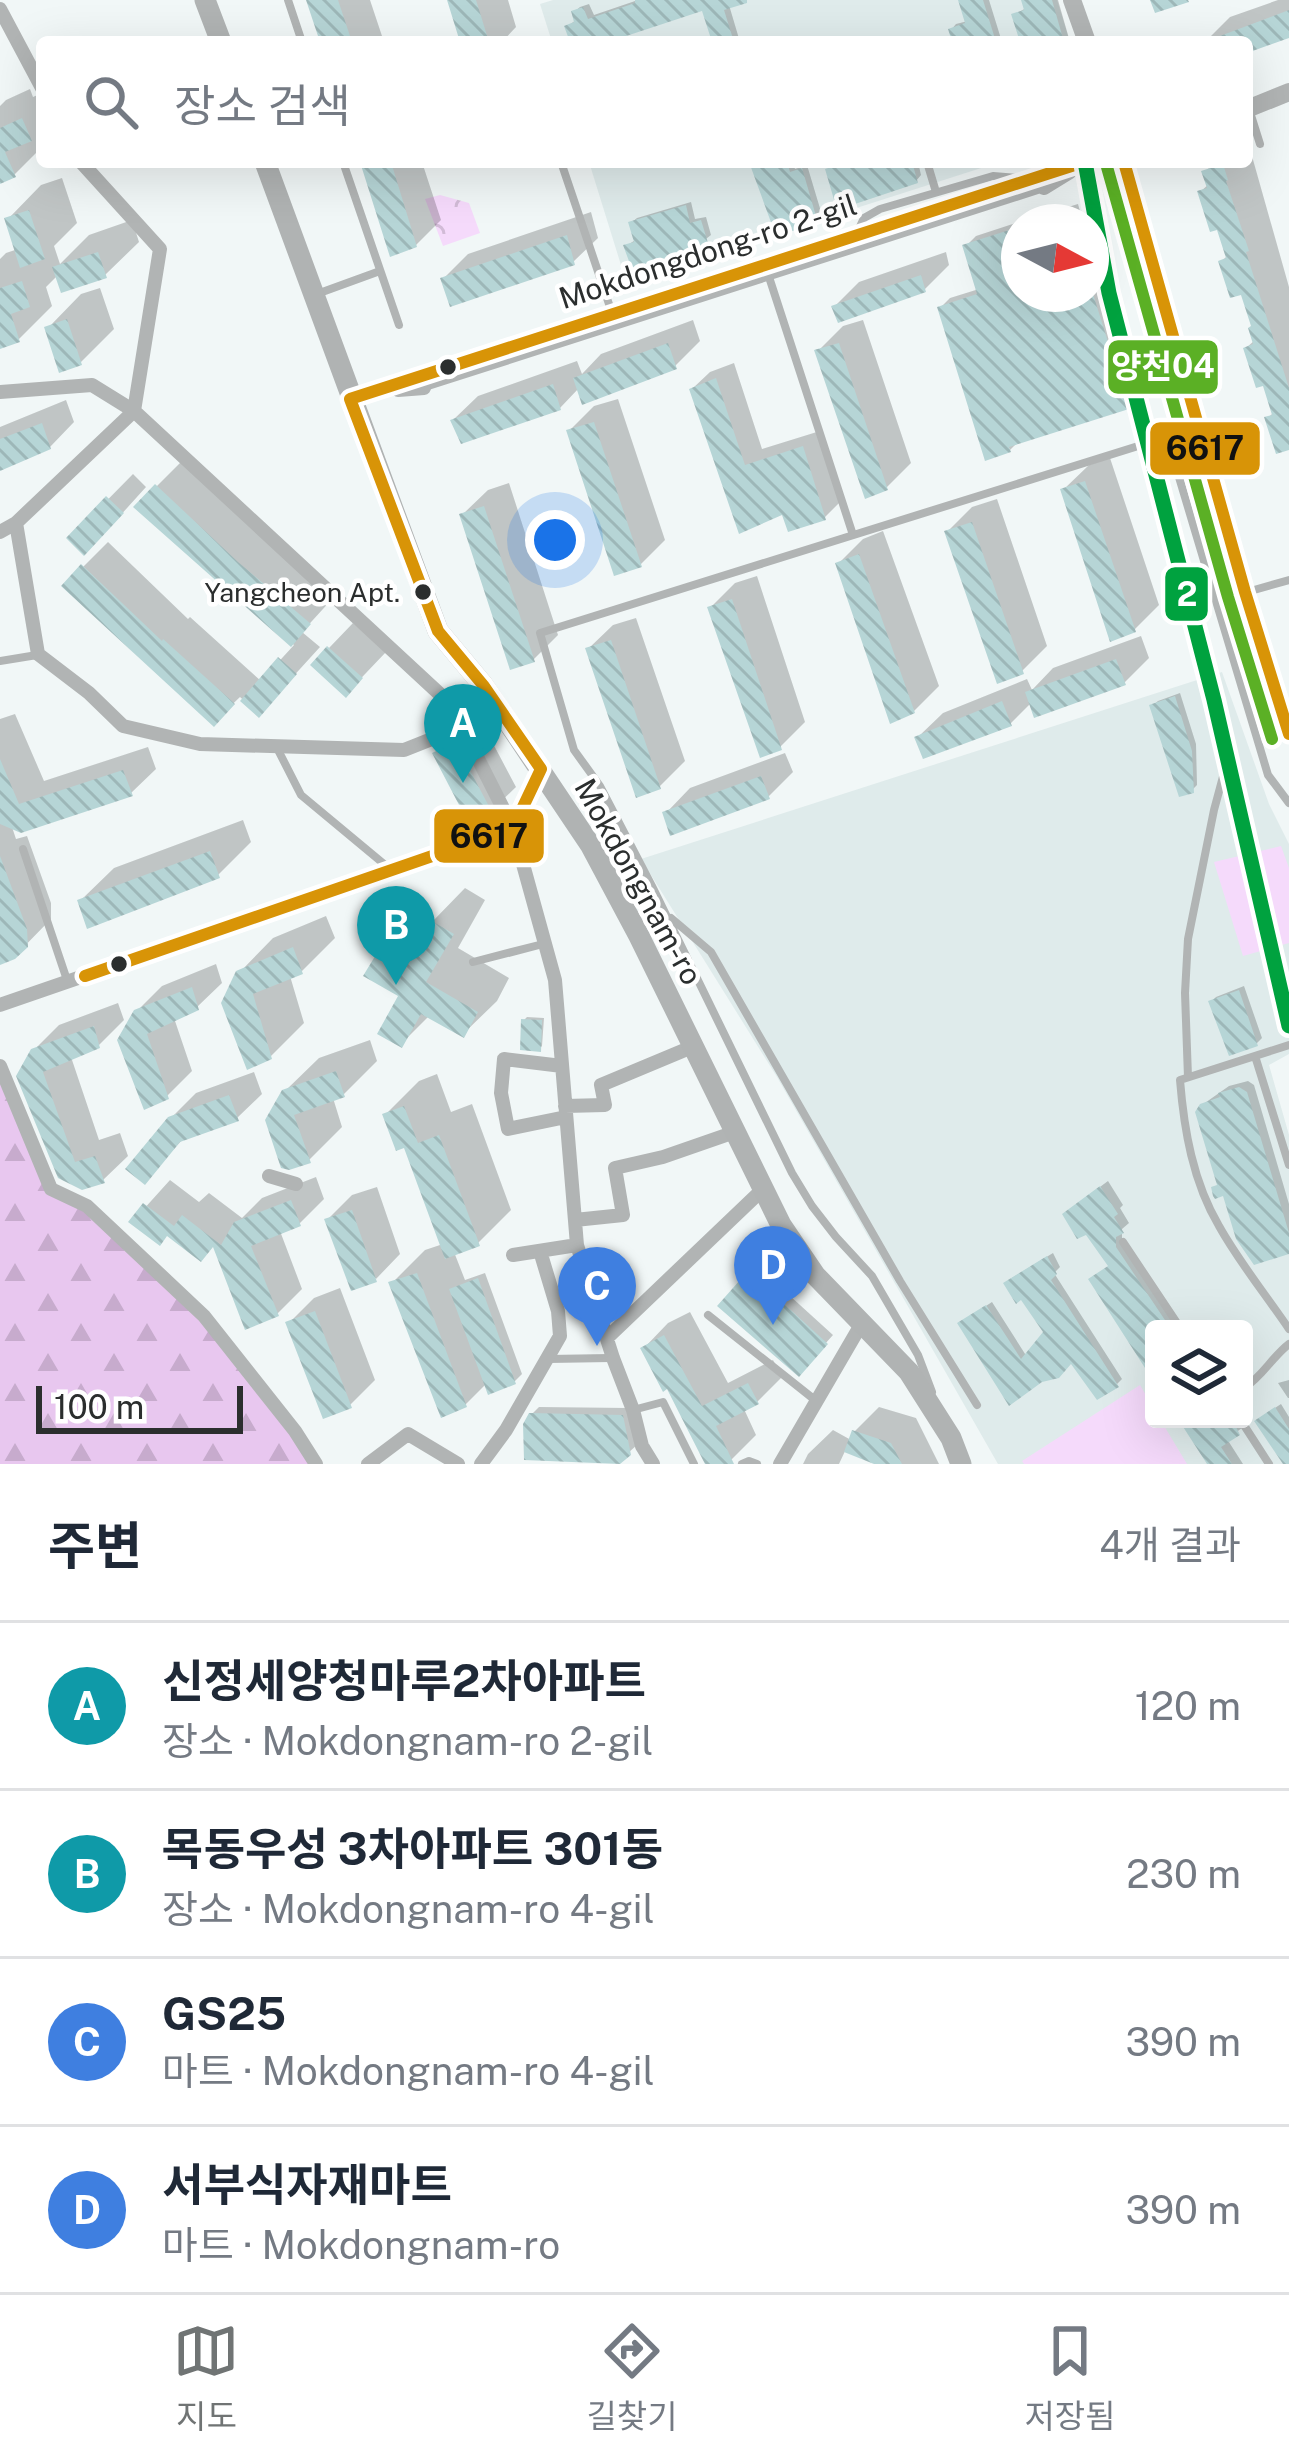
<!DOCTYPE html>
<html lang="ko">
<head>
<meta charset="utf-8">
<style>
  body { margin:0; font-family:"Public Sans","Noto Sans KR",sans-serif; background:#f6f6f7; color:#1f2937 }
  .controls { position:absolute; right:36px; bottom:36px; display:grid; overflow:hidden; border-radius:12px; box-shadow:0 12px 48px #0002 }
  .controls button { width:108px; height:108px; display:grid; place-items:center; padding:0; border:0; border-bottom:3px solid #e0e1e3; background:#fff; color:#1f2937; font:60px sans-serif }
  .compass { position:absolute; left:1001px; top:204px; width:108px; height:108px; border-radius:50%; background:#fff; box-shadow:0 12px 48px #0002; rotate:97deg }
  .scale { position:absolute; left:36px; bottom:30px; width:207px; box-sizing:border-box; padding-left:12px; border:6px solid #2b2e2e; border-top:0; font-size:33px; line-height:42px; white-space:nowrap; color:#2b2e2e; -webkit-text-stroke:9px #fff; paint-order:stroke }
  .you { position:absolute; left:555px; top:540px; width:42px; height:42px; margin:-30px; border:9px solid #fff; border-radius:50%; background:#1a73e8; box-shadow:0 0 0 18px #1a73e833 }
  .badge { display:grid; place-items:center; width:78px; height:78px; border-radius:50%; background:#707474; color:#fff; font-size:39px; font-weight:700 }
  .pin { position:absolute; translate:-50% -99px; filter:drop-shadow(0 3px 6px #0008) }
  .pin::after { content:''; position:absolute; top:63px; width:42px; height:36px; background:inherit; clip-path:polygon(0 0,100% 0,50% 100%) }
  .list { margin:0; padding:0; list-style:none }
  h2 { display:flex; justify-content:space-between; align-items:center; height:156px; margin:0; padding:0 48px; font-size:51px }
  h2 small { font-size:39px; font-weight:400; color:#747a83 }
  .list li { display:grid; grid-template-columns:78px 1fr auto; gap:36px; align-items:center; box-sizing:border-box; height:168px; padding:0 48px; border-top:3px solid #e0e1e3 }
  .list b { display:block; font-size:45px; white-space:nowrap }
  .list p { margin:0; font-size:39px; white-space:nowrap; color:#747a83 }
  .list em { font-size:39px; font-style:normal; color:#747a83 }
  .icon { flex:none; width:66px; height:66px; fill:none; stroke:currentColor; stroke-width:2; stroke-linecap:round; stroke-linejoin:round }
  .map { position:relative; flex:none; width:1289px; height:1464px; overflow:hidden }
  .search { position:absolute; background:#fff; box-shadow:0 12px 48px #0002; left:36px; right:36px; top:36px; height:132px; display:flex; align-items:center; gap:30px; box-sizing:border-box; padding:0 42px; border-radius:12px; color:#747a83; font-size:45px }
  .sheet { height:828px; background:#fff }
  nav { display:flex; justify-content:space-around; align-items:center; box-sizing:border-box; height:168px; border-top:3px solid #e0e1e3; background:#fff; font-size:33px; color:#747a83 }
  nav a { display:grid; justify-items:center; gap:6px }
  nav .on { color:#707474 }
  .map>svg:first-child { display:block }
  .built { fill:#dfebeb; fill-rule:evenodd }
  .grass { fill:#f5dafb }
  .forest { fill:url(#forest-firs) }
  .park { fill:url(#park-crowns) }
  .shadow { fill:#0003 }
  .building { fill:url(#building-back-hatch) }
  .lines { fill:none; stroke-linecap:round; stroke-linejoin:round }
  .service { stroke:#b1b4b4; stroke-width:8 }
  .minor { stroke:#b1b4b4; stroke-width:14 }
  .tertiary { stroke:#b1b4b4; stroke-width:18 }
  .secondary { stroke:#b0b3b3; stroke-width:21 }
  .bus-1-casing { stroke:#fff; stroke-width:21 }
  .bus-2-casing { stroke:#fff; stroke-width:21 }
  .bus-1 { stroke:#d89407; stroke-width:12 }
  .bus-2 { stroke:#5bb025; stroke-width:12 }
  .metro-1-casing { stroke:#fff; stroke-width:24 }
  .metro-1 { stroke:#00a23f; stroke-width:15 }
  .bus-dot { fill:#2b2e2e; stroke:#fff; stroke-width:4.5 }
  .labels { text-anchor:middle; stroke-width:9; stroke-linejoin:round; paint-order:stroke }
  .bus-label { font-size:27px; fill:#2b2e2e; stroke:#fff; text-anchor:end }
  .street-label { font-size:30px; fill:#2b2e2e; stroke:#fff }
  .line-badge { stroke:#fff; stroke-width:4.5 }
  .badge-label { font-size:33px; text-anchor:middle; font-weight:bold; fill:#fff }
  .pale-badge-label { font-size:33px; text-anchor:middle; font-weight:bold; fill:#111 }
</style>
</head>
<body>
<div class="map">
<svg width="1289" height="1464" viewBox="0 0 1289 1464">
  <defs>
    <pattern id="forest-firs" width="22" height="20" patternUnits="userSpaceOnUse" patternTransform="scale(3)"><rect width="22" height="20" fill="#e8c7ef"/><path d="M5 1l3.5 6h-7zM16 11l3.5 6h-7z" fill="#c7abcd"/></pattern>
    <pattern id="park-crowns" width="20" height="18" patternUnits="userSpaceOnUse" patternTransform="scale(3)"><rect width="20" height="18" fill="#f5dafb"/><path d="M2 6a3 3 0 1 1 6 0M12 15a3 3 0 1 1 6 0" fill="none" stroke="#d2bbd7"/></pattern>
    <pattern id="building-back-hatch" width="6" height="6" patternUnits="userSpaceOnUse" patternTransform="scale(3)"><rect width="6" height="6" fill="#b6d5d6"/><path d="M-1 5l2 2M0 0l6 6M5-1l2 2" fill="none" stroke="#9db7b8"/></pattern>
  </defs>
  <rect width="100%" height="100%" fill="#f1f7f7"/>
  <path class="built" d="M553,0h504l13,42h-518l-12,-38z
    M589,162h411l-368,118 -7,-2z
    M1222,672l47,132 20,40v210l-20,11 20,70v329h-291l-221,-387 -136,-218zM1154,1329h90v90h-90z"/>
  <path class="grass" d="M1281,846l8,22v75l-46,13 -29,-94z
    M1140,1385l14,24v10h6l27,45h-163l-2,-3z"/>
  <path class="forest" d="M0,1066l51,123 36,17 117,110 112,148h-316z"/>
  <path class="park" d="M440,195l29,8 11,30 -37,13 -18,-47z"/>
  <path class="shadow" d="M309,0h61l14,42h-61z
    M450,0h58l8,27 -14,15h-39z
    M638,0h101l-10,5 11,37h-25l-11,-34 -105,34h-26l-5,-16 8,-6 -2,-8 6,-5 9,-3 5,11z
    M961,0h28l13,42h-47l-4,-12 5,-6 12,-3z
    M1024,0h34l12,42h-47l-9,-27 12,-7z
    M1278,0h11v35l-42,15v-8h-42l25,-25z
    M30,89l3,8 9,-4v54l-27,27 -15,7v-75l6,-6z
    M1248,142l41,145v161l-21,-30 6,-6 -10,-29 -18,-35 9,-8 -1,-14 -11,-35 -21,-30 6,-6 -9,-29 -19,-34 9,-8 -4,-12 10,-10h32z
    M364,162h58l19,58 -25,25z
    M752,162h41l2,7 12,-4 15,50 -5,5z
    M841,162h77l3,13 -5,6 -88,-11z
    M62,178l15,45 -23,23 6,18 29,-29 43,-15 7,22 -34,33h-47l-12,12 6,19 -34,34 -18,6v-87l6,-6 12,-4 -10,-30 33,-34z
    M691,202l4,17 11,-2 5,18 -9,7 4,15 -5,6 -57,2 -18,-19 11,-7 -6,-16 6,-5z
    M1078,204l5,18h-64z
    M591,212l7,26 -25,24 -130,17 25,-25z
    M1019,222v72h72v-48l47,151 -10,10 -109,34 -9,9 -70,-142 10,-10 29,-9 -13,-43 10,-10z
    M946,252l3,13 -25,25 -89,16 24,-24z
    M100,288l14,41 -34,34 -32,-35 33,-34z
    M693,320l7,21 -25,25 -96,22 -19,20 -107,12 25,-24 99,-35 5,13 19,-20z
    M863,320l48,143 -25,25 -68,-137 25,-25z
    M734,363l28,86 58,-18 22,69 -17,17 -41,-6 -43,19 -49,-141 18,-17z
    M618,399l47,141 -25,25 -71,-134 25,-25z
    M66,400l8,22 -24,25 -50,21v-41z
    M1110,458l49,147 -25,25 -70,-141 25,-24z
    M181,462l152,136 -31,34 18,15 -61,67 -19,-17 -27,26 -148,-138 43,-43 80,77 2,-2 71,64 33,-36 -157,-139z
    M133,474l13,13 -37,41 -39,10z
    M509,483l49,152 -25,25 -70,-146 25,-24z
    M997,499l50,147 -25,25 -75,-139 25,-25z
    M883,531l56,155 -25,25 -76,-147 25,-25z
    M757,576l48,146 -25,25 -70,-139 25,-25z
    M636,618l49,143 -25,25 -72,-137 25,-24z
    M353,623l33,29 -40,42 -17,-46z
    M1141,636l8,22 -25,25 -92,19 -21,21 -93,14 25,-24 84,-34 5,11 21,-22z
    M1180,693l16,51 1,41 -5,5 -40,-84 6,-5z
    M15,714l29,67 104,-34 8,22 -25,24 -119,34 4,12 11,-3 24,67v16l-37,38 -14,5v-243z
    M480,719l36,68 -25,24 -56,-58 25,-24z
    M785,753l8,19 -25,25 -102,16 24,-25z
    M243,820l8,22 -33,33 -138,26 34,-33z
    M465,888l20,12 -27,48 51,30 -12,23 -34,33 -33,-19 -29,29 1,-49 -23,-40 33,-34 15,9 5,-8z
    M326,916l9,22 -34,34 -11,4 14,47 -34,34 -31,-84 34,-35z
    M216,964l6,19 -25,24 -23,11 18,53 -25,25 -31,-84 26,-26z
    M1244,986l18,52 -6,6 -45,-42 5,-5z
    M118,1003l6,17 -25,25 -28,12 28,83 21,-7 8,23 -25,24 -42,-5 -28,-124 26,-26z
    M527,1017l17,1 -2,28 -3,3 -15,-29z
    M370,1040l7,21 -33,33 -11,4 9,29 -33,33 -25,-68 35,-34z
    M254,1072l8,22 -25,24 -52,19 -41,44 26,-62 26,-26z
    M437,1074l14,38 21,-8 39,106 -33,33 -24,9 11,28 20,-7 37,101 -8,8 -27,1 -22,22 -73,-122 33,-33 18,-6 -37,-100 -20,-30 33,-33z
    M1248,1081l6,4 35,119v46l-69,-67 -18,-78 27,-19z
    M316,1177l8,22 -24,24 -20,8 22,58 -25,25 -62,-70 -82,-23 37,-41 29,22 10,-9 33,25 20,-20z
    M1108,1181l15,24 -3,3 9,15 -7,6v9l63,91h-31v47l-44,-111 -37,-58z
    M377,1187l23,67 -24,25 -49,-59 25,-25z
    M1053,1253l7,14 -6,6 68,106 -5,5 -45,-24 -32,19 -74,-60 26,-17 35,55 20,-25 -35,-54z
    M757,1266l76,69 -34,38 -78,-67z
    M340,1288l35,92 -25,25 -61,-82 25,-25z
    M690,1312l38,71 45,-23 9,17 -25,25 -13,7 12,26 -24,24 -9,5h-15l-40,-79 -24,-37 24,-25z
    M1289,1380v18h-1l-10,-15z
    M1281,1404l8,13v47l-26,-48z
    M539,1407l90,1 8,37 -18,16 -88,-46z
    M879,1407l37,11 23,46h-62l-31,-15 -7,15h-36l5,-10 25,-24 18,10 3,-8z
    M1181,1419h61l4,6 -19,14 16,25h-33z"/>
  <path class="building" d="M306,0h32l14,42h-32z
    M447,0h29l13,42h-29z
    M635,0h112v3l-23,7 10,32h-22l-10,-31 -94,31h-38l-6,-16 10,-4 -3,-11 12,-4 5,12 47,-16z
    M958,0h25l13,42h-44l-4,-13 17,-6z
    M1021,0h31l12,42h-44l-9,-28 13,-4z
    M1150,0h38l1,2 -34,11z
    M1289,10v28l-42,15v-11h-43z
    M22,118l10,23 -27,11 11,25 -16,7v-56z
    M360,162h31l26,85 -27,10z
    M749,162h38l3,10 12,-4 16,55 -42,13z
    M847,162h65l6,21 -81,27 -12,-41z
    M1223,164l5,16 -2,1 23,70 -3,1 43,136v62l-13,4 -12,-37 8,-2 -9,-29 -7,2 -13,-40 10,-4 -5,-16 3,-2 -10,-31 -11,3 -12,-37 8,-3 -9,-28 -7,2 -13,-41 10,-3 -6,-17z
    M686,205l4,18 11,-3 7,23 -11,4 6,18 -56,19 -5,-15 -9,3 -10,-27 11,-3 -6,-20z
    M29,210l16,49 -25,9 -16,-50z
    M1019,227v67h74l36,115 -120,38 2,5 -26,9 -48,-154 40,-13 -15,-49z
    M567,235l8,30 -125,42 -10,-29z
    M98,252l9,26 -46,15 -9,-26z
    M921,275l5,17 -88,31 -7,-17z
    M22,281l8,26 -19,7 9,28 -20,7v-61z
    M67,319l15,46 -23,8 -15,-46z
    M668,343l9,26 -95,36 -9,-27z
    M839,343l49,147 -23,9 -51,-149z
    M716,378l29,87 58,-19 23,74 -38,12 -6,-17 -43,19 -50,-145z
    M553,384l8,26 -100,34 -11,-24z
    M594,422l48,145 -28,9 -48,-146z
    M42,423l9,26 -51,22v-32z
    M1085,481l51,151 -26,10 -50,-153z
    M155,484l83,78 73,62 -20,23 -158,-140z
    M106,496l18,17 -40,43 -18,-18z
    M484,506l51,156 -25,8 -51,-156z
    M972,522l52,152 -27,10 -53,-153z
    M859,554l56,159 -25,11 -55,-161z
    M81,564l81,77 1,-2 72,65 -21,23 -153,-141z
    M732,599l50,151 -22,8 -53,-151z
    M611,640l50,149 -25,9 -51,-150z
    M327,646l36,32 -17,20 -36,-33z
    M278,657l19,17 -38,44 -19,-17z
    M1116,659l10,26 -92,33 -9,-26z
    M1175,696l17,55 2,42 -15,4 -30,-92z
    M1002,701l10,25 -89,33 -9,-22z
    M455,742l38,72 -23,12 -38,-73z
    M0,759l19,45 104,-34 10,26 -112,37 -21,-9z
    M761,776l9,23 -100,37 -8,-24z
    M210,851l10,27 -133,51 -10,-29z
    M0,856l27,73 1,18 -13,12 -15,6z
    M430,920l24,14 -28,48 52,30 -14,26 -43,-24 -19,34 -25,-14 21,-38 -35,-20 14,-23 26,15z
    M293,947l10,27 -50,20 19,65 -25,11 -26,-67 15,-32z
    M192,987l7,23 -52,24 22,65 -25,11 -27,-70 17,-30z
    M1239,990l19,56 -29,10 -21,-55z
    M521,1019l21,1 -1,32 -21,-2z
    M94,1026l6,22 -57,24 32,90 20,-6 10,27 -23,7 -24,-12 -42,-102 15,-27z
    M336,1071l9,26 -51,18 17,48 -22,7 -8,-2 -16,-48 17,-30z
    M1239,1087l8,5 42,141v21l-35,11 -18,-26 -13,-43 -8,3 -2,-3 -2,-9 6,-2 -22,-73 5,-8 20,-7 -2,-4z
    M229,1095l10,26 -59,21 -35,43 -20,-16 43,-52z
    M404,1106l14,37 21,-8 41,111 -35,13 -41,-111 -8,3 -14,-37z
    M1100,1186l18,28 -4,3 10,16 -8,4v10l55,82h-17v53l-66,-103 20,-13 -22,-31 -9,4 -15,-25z
    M291,1200l10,26 -50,20 28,70 -34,14 -32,-83 -12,15 -34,-26 -7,10 -32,-24 15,-19 31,23 8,-11 39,30 13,-23z
    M352,1210l25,72 -26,9 -27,-72z
    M1047,1256l10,18 -6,6 68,107 -22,13 -26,-36 -12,14 -17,4 -33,24 -52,-83 29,-18 35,54 22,-27 -22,-32 -5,4 -13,-21z
    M748,1271l80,73 -29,33 -82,-71z
    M417,1273l50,134 -26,11 -53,-136z
    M478,1278l38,106 -28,11 -39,-106z
    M315,1311l37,97 -29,11 -38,-97z
    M664,1335l38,71 46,-23 11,21 -43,22 18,38h-29l-38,-75 -4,3 -23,-44z
    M1275,1407l14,22v35h-6l-29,-43z
    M529,1413l94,2 8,40 -11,9 -96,-4 -1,-36z
    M1178,1419h54l8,16 -19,12 11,17h-25z
    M852,1430l39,13 11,21h-28l-30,-12z"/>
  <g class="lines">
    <path class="service" d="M288,0l14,42
      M1249,109l11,35
      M343,162l56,163
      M561,162l51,151
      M927,162l9,30
      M858,231l6,-13 16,-9 113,-33 26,2
      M769,277l84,258
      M314,295l66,-24
      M425,387l619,-199
      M1247,592l42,-12
      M0,661l37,-6
      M276,746l25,49 89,74
      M23,849l44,131
      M671,918l40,34 189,329 77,124
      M473,962l70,-18
      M1289,1045l-109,35c4,50 13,102 39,146 20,36 47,69 70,103
      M1255,1056l34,109
      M1188,1077l-3,-84 3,-54 26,-129 17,-63 -15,-64
      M1123,1242l58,87
      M708,1315l107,85
      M548,1359l63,-1
      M1244,1388c18,-11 28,-31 45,-44
      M932,1392l-14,-37 -46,-79 -36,-39 -24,-31 -20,-33 -140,-287 -52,-100 -26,-36 -34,-117 627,-196 101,338 21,28
      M633,1410l30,-8 31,62
      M1240,1419l29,45
      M742,1464l7,-3 8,3"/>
    <path class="minor" d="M0,9l42,79
      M81,162l79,87 -26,162
      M1044,188l26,-16
      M398,390l26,-2
      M0,392l92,-7 42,26 310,287 18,29 51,101 42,152 22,265 36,113 20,52 9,36 11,18
      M16,523l22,131 51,39 34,33 77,18 204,6 58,-23
      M0,532l16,-9 118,-112
      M0,1005l513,-177 28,-59
      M0,1066l51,123 36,17 117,110 91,115 21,33
      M562,1066l-58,-7 -3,34 7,36 58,-12
      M565,1106l40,-1 -4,-20 91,-38
      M269,1176l27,8
      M575,1220l48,-5 -8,-47 48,-11 72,-25
      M513,1255l64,-10
      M607,1338l156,-149
      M368,1464l40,-30 50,30
      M481,1464l25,-34 54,-94 -2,-25 -18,-60
      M780,1464l82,-141"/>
    <path class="tertiary" d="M1072,0l15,42
      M1247,109l42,-17
      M1124,162l121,430 44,142
      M350,399l734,-237"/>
    <path class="secondary" d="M205,0l16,42
      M265,162l173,469 45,54 108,161 48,90 142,289 34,50 94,97 42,66 10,26"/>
    <defs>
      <path id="bus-1" d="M1124,162l121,430 44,142
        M85,976l428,-148 28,-59 -58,-84 -45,-54 -88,-232 734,-237"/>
      <path id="bus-2" d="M1107,167l121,430 44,142"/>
    </defs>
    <use href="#bus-1" class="bus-1-casing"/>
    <use href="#bus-2" class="bus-2-casing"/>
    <use href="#bus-1" class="bus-1"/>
    <use href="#bus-2" class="bus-2"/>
    <defs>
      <path id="metro-1" d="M1085,162l24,131 105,407 75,326"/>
    </defs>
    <use href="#metro-1" class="metro-1-casing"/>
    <use href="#metro-1" class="metro-1"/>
  </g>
  <g class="bus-dot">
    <circle cx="448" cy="367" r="10"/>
    <circle cx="423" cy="592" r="10"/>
    <circle cx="119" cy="964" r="10"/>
  </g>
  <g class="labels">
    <g class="bus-label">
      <text x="400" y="602">Yangcheon Apt.</text>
    </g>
    <g class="street-label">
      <text transform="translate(708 252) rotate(-18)" y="10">Mokdongdong-ro 2-gil</text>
      <text transform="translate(638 882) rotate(61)" y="10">Mokdongnam-ro</text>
    </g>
  </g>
  <g class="line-badge">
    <rect x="1106" y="338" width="114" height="58" rx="12" fill="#5bb025"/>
    <rect x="1148" y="420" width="114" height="57" rx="12" fill="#d89407"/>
    <rect x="1163" y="565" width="47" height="58" rx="12" fill="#00a23f"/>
    <rect x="432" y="807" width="114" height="58" rx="12" fill="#d89407"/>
  </g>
  <g class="badge-label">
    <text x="1163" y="378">양천04</text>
    <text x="1187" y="606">2</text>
  </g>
  <g class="pale-badge-label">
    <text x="1205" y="460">6617</text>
    <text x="489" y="848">6617</text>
  </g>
</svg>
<div class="controls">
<button><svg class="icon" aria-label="layers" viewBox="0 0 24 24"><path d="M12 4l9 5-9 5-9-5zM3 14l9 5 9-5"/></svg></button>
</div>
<svg class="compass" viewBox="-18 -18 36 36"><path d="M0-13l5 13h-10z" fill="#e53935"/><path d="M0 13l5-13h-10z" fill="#747a83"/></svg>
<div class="scale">100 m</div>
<div class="you"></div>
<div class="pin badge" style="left:463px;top:783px;background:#0f9aa8">A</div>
<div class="pin badge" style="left:396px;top:985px;background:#0f9aa8">B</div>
<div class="pin badge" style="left:597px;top:1346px;background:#3f7fe0">C</div>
<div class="pin badge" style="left:773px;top:1325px;background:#3f7fe0">D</div>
<div class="search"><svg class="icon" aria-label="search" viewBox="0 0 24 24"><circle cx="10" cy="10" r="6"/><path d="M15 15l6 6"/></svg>장소 검색</div>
</div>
<section class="sheet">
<h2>주변<small>4개 결과</small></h2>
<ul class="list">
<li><span class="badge" style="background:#0f9aa8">A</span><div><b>신정세양청마루2차아파트</b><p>장소 · Mokdongnam-ro 2-gil</p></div><em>120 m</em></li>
<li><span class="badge" style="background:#0f9aa8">B</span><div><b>목동우성 3차아파트 301동</b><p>장소 · Mokdongnam-ro 4-gil</p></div><em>230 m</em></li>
<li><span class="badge" style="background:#3f7fe0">C</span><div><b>GS25</b><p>마트 · Mokdongnam-ro 4-gil</p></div><em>390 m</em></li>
<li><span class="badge" style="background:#3f7fe0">D</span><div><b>서부식자재마트</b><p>마트 · Mokdongnam-ro</p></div><em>390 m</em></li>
</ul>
</section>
<nav>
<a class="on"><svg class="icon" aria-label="map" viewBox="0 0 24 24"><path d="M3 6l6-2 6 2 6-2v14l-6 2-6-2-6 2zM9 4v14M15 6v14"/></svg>지도</a>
<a><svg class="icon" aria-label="directions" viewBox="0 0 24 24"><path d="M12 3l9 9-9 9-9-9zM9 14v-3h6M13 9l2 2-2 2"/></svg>길찾기</a>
<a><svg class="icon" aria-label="saved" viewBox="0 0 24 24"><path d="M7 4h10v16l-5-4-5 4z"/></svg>저장됨</a>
</nav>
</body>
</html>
